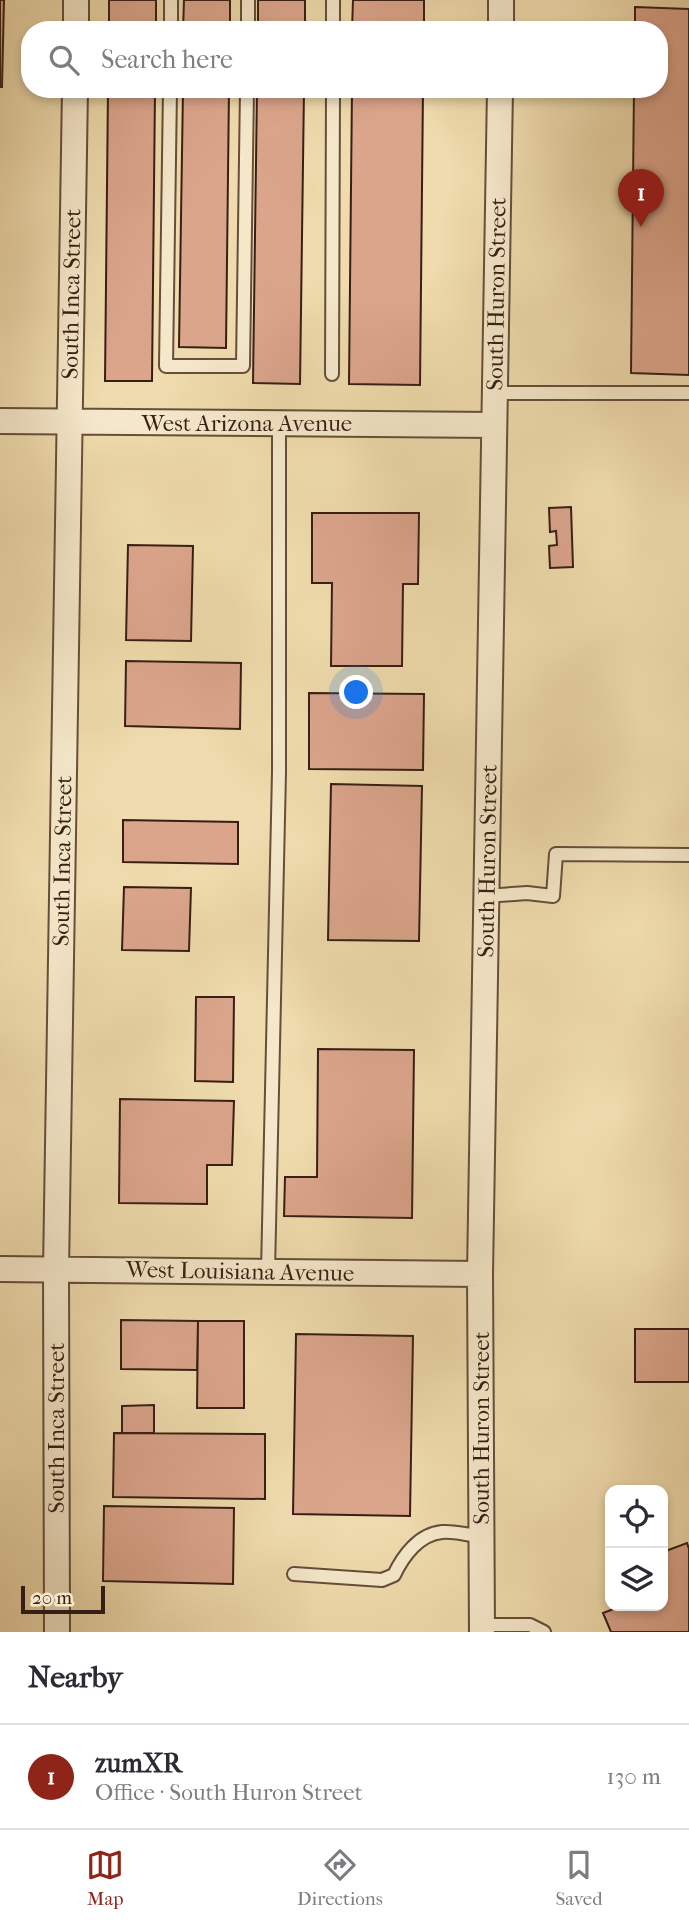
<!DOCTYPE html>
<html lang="en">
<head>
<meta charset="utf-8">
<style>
  body { margin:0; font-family:"IM FELL French Canon",serif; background:#f7f7f7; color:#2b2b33 }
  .controls { position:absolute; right:21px; bottom:21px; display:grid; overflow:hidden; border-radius:14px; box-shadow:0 4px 10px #0003 }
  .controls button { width:63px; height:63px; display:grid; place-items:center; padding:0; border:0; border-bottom:2px solid #e1e1e2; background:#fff; color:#2b2b33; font:35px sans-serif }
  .scale { position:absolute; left:21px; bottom:18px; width:84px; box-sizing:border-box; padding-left:7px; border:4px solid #371f15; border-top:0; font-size:19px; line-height:24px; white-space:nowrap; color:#371f15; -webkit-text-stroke:5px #f5e8ca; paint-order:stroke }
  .you { position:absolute; left:357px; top:693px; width:24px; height:24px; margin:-18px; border:5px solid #fff; border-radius:50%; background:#1a73e8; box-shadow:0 0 0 10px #1a73e833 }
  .badge { display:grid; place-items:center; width:46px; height:46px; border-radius:50%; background:#8f2418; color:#fff; font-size:23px; font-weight:700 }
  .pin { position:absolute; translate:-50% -58px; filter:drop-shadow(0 2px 4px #0008) }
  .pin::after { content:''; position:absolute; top:37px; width:24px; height:21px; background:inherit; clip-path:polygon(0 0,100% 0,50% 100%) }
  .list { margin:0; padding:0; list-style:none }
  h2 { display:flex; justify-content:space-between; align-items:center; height:91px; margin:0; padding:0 28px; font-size:30px }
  h2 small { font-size:23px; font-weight:400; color:#7c7c81 }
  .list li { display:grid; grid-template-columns:46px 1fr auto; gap:21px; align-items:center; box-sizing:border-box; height:105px; padding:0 28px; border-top:2px solid #e1e1e2 }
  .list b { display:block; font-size:26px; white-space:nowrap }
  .list p { margin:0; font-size:23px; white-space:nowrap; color:#7c7c81 }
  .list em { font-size:23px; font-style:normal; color:#7c7c81 }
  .icon { flex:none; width:38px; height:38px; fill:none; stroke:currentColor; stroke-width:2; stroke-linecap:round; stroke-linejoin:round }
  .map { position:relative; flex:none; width:689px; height:1632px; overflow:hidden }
  .search { position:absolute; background:#fff; box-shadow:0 4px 10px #0003; left:21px; right:21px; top:21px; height:77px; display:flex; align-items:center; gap:18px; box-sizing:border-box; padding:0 24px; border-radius:28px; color:#7c7c81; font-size:26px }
  .sheet { height:196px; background:#fff }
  nav { display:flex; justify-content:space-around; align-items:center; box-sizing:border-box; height:98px; border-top:2px solid #e1e1e2; background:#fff; font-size:19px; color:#7c7c81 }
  nav a { display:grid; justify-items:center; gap:4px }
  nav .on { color:#8f2418 }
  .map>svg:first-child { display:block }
  .building { fill:#dba58c; stroke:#371f15; stroke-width:2 }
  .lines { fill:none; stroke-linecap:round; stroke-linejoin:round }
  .lane-casing { stroke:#654e3b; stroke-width:16 }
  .street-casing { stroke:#654e3b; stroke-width:28 }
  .lane { stroke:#f5e8ca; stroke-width:12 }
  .street { stroke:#f5e8ca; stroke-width:24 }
  .labels { text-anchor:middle; stroke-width:5; stroke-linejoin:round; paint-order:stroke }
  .street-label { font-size:23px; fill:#371f15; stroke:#f5e8ca }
</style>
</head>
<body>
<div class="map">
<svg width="689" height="1632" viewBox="0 0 689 1632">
  <rect width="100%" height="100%" fill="#efdbad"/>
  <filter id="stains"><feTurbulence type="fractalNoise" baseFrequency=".00286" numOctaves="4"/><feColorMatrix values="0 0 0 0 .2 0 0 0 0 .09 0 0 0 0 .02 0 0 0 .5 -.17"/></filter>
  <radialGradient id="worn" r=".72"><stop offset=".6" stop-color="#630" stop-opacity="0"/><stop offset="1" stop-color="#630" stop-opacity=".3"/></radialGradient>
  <path class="building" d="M0,0h4l-2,87h-2z
    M109,0h47v30h-47z
    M184,0h46v30h-47z
    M258,0h47v30h-47z
    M353,0h71v30h-72z
    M635,7l54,2v366l-58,-2 3,-284h25v-59h-24z
    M108,89h47l-3,292h-47z
    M183,89h46l-3,259 -47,-1z
    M257,89h47l-4,295 -47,-1z
    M352,89h71l-3,296 -71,-1z
    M571,507l2,60 -23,1 -1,-22 8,-1 -1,-14 -6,1 -1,-24z
    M312,513h107l-1,71h-15l-1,82h-71l1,-83h-20z
    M128,545l65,1 -2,95 -65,-1z
    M126,661l115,2 -1,66 -115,-3z
    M309,693l115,1 -1,76 -114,-1z
    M331,784l91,2 -3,155 -91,-1z
    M123,820l115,2v42l-115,-2z
    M124,887l67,1 -2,63 -67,-1z
    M196,997h38l-1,85 -38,-1z
    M318,1049l96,1 -2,168 -128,-2 1,-39h32z
    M120,1099l114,2 -2,64h-25v39l-88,-1z
    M121,1320l77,1 -1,49 -76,-1z
    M198,1321h46v87h-47z
    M635,1329h54v53h-54z
    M296,1334l117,2 -3,180 -117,-2z
    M154,1405v28h-32v-27z
    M114,1433l151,1v65l-152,-2z
    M104,1506l130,2 -1,76 -130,-3z
    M687,1543l2,6v83h-78l-8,-19 18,-7h42v-54z"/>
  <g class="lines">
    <defs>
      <path id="lane" d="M171,30v-30
        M248,30v-30
        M333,30v-30
        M170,89l-4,277h77l4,-277
        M332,374l1,-285
        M494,393h195
        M486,896l41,-3 26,3 3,-42 133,1
        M268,1272l11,-500v-349
        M294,1574l88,6 12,-5c9,-19 25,-41 48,-43 12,-1 28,3 40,5
        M482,1625h48l14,7"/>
      <path id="street" d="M76,30v-30
        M501,30v-30
        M0,421l494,4
        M0,1269l480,5
        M57,1632l-1,-362 19,-1181
        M482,1632l-2,-358 20,-1185"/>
    </defs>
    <use href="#lane" class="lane-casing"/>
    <use href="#street" class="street-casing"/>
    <use href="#lane" class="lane"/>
    <use href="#street" class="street"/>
  </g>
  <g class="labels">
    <g class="street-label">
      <text transform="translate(71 294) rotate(-89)" y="8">South Inca Street</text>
      <text transform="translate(496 294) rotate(-89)" y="8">South Huron Street</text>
      <text x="247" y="431">West Arizona Avenue</text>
      <text transform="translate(62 861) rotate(-89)" y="8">South Inca Street</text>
      <text transform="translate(487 861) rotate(-89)" y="8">South Huron Street</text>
      <text transform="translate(240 1271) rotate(1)" y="8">West Louisiana Avenue</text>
      <text transform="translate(56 1428) rotate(-90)" y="8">South Inca Street</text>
      <text transform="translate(481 1428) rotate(-90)" y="8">South Huron Street</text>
    </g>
  </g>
  <rect width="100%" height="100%" filter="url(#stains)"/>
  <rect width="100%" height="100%" fill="url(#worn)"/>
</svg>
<div class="controls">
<button><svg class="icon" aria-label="locate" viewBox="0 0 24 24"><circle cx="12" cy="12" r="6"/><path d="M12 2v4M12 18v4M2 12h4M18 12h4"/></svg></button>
<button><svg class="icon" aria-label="layers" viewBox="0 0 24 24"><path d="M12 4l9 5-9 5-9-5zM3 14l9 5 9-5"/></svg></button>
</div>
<div class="scale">20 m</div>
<div class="you"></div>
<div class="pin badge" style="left:641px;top:227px">1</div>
<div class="search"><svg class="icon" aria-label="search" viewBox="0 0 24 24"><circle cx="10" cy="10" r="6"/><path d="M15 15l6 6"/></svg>Search here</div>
</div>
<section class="sheet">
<h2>Nearby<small></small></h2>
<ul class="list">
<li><span class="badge">1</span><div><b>zumXR</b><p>Office · South Huron Street</p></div><em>130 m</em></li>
</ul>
</section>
<nav>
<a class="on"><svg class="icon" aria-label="map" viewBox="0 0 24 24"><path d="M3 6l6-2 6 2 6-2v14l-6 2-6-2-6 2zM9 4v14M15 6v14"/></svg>Map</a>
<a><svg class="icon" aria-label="directions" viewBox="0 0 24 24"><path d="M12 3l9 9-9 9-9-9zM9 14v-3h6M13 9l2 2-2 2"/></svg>Directions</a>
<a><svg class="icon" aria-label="saved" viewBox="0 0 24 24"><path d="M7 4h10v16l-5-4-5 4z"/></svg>Saved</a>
</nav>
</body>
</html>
